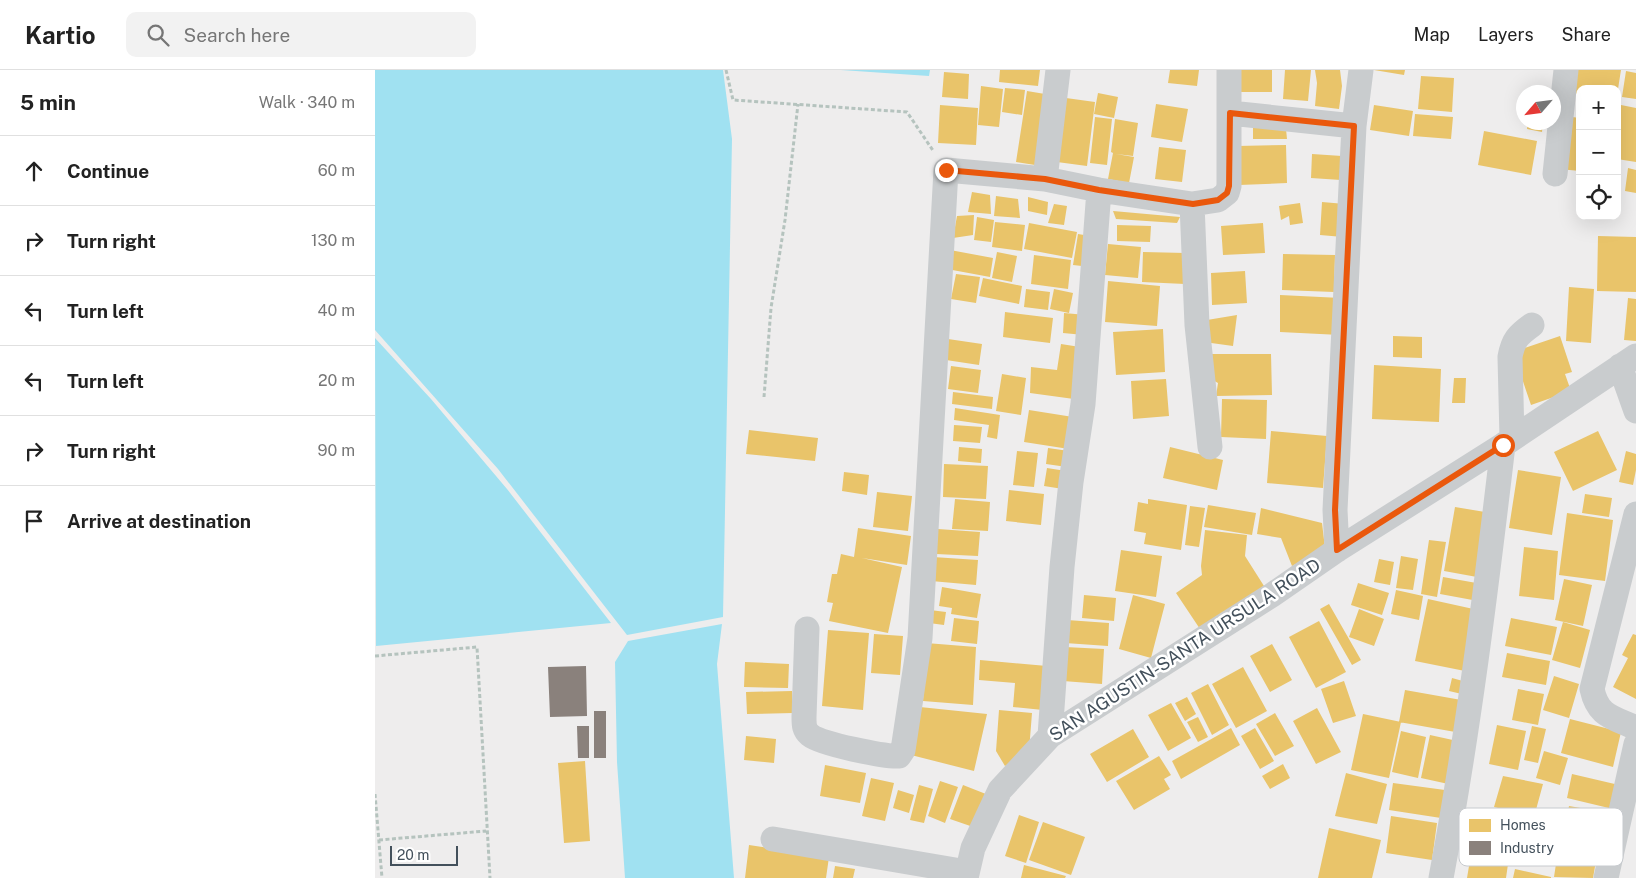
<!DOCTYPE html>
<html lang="en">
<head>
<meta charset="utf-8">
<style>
  body { margin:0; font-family:"Public Sans",sans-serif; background:#f2f2f2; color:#222 }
  .controls { position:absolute; right:15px; top:15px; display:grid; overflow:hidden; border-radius:10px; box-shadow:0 5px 20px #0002 }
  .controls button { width:45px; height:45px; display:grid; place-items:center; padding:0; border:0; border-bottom:1px solid #e0e0e0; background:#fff; color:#222; font:25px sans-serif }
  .compass { position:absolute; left:1141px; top:15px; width:45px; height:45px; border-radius:50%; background:#fff; box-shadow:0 5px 20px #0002; rotate:242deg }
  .scale { position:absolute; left:15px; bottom:12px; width:68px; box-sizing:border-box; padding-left:5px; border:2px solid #43505b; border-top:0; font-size:14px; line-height:18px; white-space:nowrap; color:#43505b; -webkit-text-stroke:4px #fff; paint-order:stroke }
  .stop { position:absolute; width:15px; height:15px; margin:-11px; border:4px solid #ea580c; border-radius:50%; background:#fff }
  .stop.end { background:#ea580c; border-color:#fff; box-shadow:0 1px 5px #0008 }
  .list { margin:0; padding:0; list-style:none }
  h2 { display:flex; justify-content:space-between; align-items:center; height:65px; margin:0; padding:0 20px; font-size:21px }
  h2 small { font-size:16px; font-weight:400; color:#767676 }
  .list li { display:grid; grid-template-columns:32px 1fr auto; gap:15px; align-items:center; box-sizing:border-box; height:70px; padding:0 20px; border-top:1px solid #e0e0e0 }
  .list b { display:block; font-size:19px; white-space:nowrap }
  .list em { font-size:16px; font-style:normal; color:#767676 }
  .icon { flex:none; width:28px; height:28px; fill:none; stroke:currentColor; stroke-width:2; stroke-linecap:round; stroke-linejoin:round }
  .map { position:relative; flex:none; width:1261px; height:808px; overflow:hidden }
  header { display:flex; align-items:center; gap:30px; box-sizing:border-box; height:70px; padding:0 25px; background:#fff; border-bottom:1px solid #e0e0e0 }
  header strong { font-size:24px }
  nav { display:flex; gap:28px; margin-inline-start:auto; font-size:18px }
  .search { width:350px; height:45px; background:#f2f2f2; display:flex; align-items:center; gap:12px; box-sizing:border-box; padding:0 18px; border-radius:10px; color:#767676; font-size:19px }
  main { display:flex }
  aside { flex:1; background:#fff }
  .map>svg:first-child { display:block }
  .water { fill:#a0e1f1 }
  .homes { fill:#e9c46a }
  .industry { fill:#8a817c }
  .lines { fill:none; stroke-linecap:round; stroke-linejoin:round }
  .path { stroke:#b5c3be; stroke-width:3; stroke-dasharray:4 2.5; stroke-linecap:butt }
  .minor { stroke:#c9ccce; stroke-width:25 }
  .route { stroke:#ea580c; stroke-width:6 }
  .labels { text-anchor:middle; stroke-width:5; stroke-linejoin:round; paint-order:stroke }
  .street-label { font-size:18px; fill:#43505b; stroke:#fff }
  .key { fill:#fff; stroke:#c7cace; stroke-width:1 }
  .key-label { font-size:14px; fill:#43505b }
</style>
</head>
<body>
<header>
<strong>Kartio</strong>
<div class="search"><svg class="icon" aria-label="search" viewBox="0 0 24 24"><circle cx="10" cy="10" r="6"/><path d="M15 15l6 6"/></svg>Search here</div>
<nav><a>Map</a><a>Layers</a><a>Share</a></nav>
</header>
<main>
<aside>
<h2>5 min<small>Walk · 340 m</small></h2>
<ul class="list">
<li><svg class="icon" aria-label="ahead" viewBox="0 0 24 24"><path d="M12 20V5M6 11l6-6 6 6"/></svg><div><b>Continue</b></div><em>60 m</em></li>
<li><svg class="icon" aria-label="right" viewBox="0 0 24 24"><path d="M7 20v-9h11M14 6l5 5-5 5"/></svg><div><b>Turn right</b></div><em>130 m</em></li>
<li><svg class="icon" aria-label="left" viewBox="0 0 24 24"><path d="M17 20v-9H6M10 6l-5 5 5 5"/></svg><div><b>Turn left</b></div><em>40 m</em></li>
<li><svg class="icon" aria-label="left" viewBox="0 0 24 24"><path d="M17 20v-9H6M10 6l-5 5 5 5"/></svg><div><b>Turn left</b></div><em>20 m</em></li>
<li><svg class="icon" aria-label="right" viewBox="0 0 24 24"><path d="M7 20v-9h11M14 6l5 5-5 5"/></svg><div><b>Turn right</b></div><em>90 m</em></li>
<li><svg class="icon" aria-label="arrive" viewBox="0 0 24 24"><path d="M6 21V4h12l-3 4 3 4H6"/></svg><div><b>Arrive at destination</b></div></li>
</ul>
</aside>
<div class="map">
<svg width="1261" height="808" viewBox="0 0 1261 808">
  <rect width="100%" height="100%" fill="#eeeded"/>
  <path class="water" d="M0,0h348l9,69 -9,478 -96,18 -129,-166 -123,-139z
    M466,0h89l-1,6z
    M0,268l56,61 76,90 104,134 -235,23z
    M347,554l-5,40 17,214h-109l-8,-116 -2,-100 13,-21z"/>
  <path class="homes" d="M625,0h40l-2,16 -39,-4z
    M795,0h29l-2,16 -29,-3z
    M858,0h39v22h-39z
    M910,0h26l-3,31 -25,-2z
    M940,0h25l2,16 -3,23 -24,-3 2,-23z
    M999,0h31l-1,5z
    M1196,0h50l-3,19h-38v5l-12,-1z
    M1251,1l10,2v26l-14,-2z
    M569,2l25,2 -1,25 -26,-2z
    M1046,6l33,2 -2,34 -34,-3z
    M606,16l22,3 -4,38 -21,-2z
    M630,18l20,2 -3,25 -20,-3z
    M652,21l18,3 -10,71 -19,-3z
    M723,23l20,4 -4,21 -20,-4z
    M691,28l29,4 -8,64 -30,-4z
    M781,34l32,5 -6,33 -31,-5z
    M565,35l38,3 -2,37 -38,-2z
    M999,35l39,6 -4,25 -39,-6z
    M1246,35l15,3v54l-19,-3v-35z
    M1040,44l38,3 -2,22 -38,-3z
    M1189,46l16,2v53l-21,-2z
    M720,47l17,2 -5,46 -17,-2z
    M740,49l23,4 -5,33 -17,-2 18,3 -5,26 -21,-4 5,-26 -2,-1z
    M1153,52h15l-1,10 -15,-3z
    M878,57l33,2 1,10h-34z
    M1109,61l53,10 -6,34 -53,-10z
    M911,75l1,38 -48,2 -2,-39z
    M784,77l27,3 -4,32 -27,-3z
    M937,84l30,2 -1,24 -30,-2z
    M1253,98l8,2v23l-11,-2z
    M597,122l18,3 1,19 -23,-2z
    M621,126l22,3 2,19 -26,-2z
    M653,127l20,5 -1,13 -19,-4z
    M947,132l23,2 -2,33 -23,-2z
    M925,133l3,20 -13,2 -1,-9 -8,4 -2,-14z
    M679,134l13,2 -3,19 -16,-2z
    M738,141l67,6 -3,6 -61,-4z
    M599,145l-1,20 -20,3 4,-22z
    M602,147l17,3 -3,22 -17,-2z
    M620,152l30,3 -3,26 -30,-4z
    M654,153l48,9 -5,26 -48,-9z
    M888,153l2,30 -42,2 -2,-29z
    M742,155l34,1 -1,16 -33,-1z
    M703,164l18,3 -5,30 -18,-2z
    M1223,166l38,1v55l-39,-1z
    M733,174l33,3 -3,31 -33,-3z
    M575,180l43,8 -3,19 -43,-8z
    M622,182l20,4 -5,26 -20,-4z
    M768,182l43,1 -1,31 -43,-2z
    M908,184l52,1 -1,37 -52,-2z
    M659,185l37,5 -3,29 -37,-5z
    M870,201l2,32 -35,2 -1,-32z
    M581,204l24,3 -4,26 -25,-4z
    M608,208l39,8 -3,18 -40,-8z
    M733,211l52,5 -3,40 -52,-4z
    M1194,217l25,2 -3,54 -25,-2z
    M651,219l24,3 -2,18 -24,-3z
    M679,219l19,4 -4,20 -19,-4z
    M905,225l61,3 -1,37 -60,-3z
    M1253,228l8,1v42l-12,-1z
    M630,242l48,6 -3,25 -47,-6z
    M689,243l22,2 -2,20 -21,-2z
    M862,245l-4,31 -29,-4 3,-22z
    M788,259l2,43 -49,3 -3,-43z
    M1018,266l29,1v21l-29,-1z
    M1185,266l12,36 -7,2 6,17 -40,14 -18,-53z
    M573,269l34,5 -3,21 -33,-5z
    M686,274l19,3 -6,52 -44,-6 1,-26 26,3z
    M836,284h60l1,41 -56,1 2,-13 -7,-4z
    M999,295l67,4 -2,53 -67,-3z
    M576,296l30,4 -3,23 -30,-4z
    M627,304l24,4 -5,37 -25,-4z
    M1079,308h12l-1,25h-13z
    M791,309l3,37 -36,3 -2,-38z
    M578,322l40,5 -1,12 -40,-5z
    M847,329l45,1 -1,39 -45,-2z
    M580,338l45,7 -3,24 -10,-2 2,-12 -35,-5z
    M654,340l44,7 -4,32 -45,-7z
    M579,355l28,2 -2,16 -27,-2z
    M374,360l69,8 -3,23 -69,-7z
    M896,361l56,5 -4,52 -56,-5z
    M1223,361l19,39 -44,21 -19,-39z
    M584,377l23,2 -1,14 -23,-2z
    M795,377l53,13 -6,30 -54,-12z
    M673,378l21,3 -2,16 -21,-3z
    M642,381l21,2 -4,34 -21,-2z
    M1251,381l10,3v16l-3,15 -14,-3z
    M569,394l44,2 -2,33 -43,-2z
    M672,398l19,3 -3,18 -19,-3z
    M1143,400l43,7 -9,58 -43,-7z
    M469,402l25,3 -2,20 -25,-4z
    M634,420l35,4 -3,31 -35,-4z
    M502,422l35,4 -4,35 -35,-4z
    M1210,424l27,4 -3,19 -27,-4z
    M580,429l35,3 -2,29 -36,-2z
    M773,429l39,6 -6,45 -37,-6 2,-11 -12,-2 4,-29 10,2z
    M833,435l48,8 -4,22 -48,-8z
    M815,436l15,2 -6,39 -14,-2z
    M1080,437l30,5 -8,65 -33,-6z
    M886,438l61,15 3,25 -33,18 -11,-28 -24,-4z
    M1192,443l46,7 -8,61 -46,-6z
    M483,458l53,8 -4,29 -45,-7 40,9 -14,66 -59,-12 4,-18 -6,-1 5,-28h5l4,-20 13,3z
    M563,459l42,3 -2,24 -42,-2z
    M830,460l42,5 -2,21 19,30 -64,43 -24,-36 26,-18 -1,-9z
    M1054,470l17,2 -9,55 -16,-3z
    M1149,477l34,4 -4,49 -35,-4z
    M746,480l41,6 -6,41 -41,-6z
    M1026,486l17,3 -5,31 -17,-2z
    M558,487l45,3 -2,25 -45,-4z
    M1004,489l15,3 -4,23 -16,-3z
    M1068,507l39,7 -4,17 -38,-7z
    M1189,509l28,6 -9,41 -28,-6z
    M983,513l31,10 -7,22 -31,-10z
    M567,517l39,7 -4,24 -26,-4 1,-6 -13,-2z
    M1021,520l27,6 -4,24 -28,-6z
    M709,525l32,3 -2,23 -32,-3z
    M758,525l32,9 -14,54 -32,-9z
    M1053,529l50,11 -13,61 -50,-10z
    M954,534l32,56 -9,5 -32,-56z
    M984,539l25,10 -10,27 -25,-9z
    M555,540l16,2 -2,13 -15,-2z
    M579,548l25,3 -2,23 -26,-3z
    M1136,548l46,9 -6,28 -46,-9z
    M692,550l42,3 -1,23 -43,-3z
    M944,551l27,51 -30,16 -27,-51z
    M1188,552l27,8 -10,38 -28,-8z
    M453,560l41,3 -6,77 -41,-4z
    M499,564l29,2 -3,39 -29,-2z
    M1258,564l3,1v64l-23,-12 15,-29 -6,-3z
    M551,573l50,4 -3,58 -50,-4z
    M897,574l20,36 -22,12 -20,-36z
    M690,577l39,2 -2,35 -39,-3z
    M1132,583l43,8 -4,24 -44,-8z
    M605,590l67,6 -4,44 -30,-3 2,-24 -36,-3z
    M370,592l44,2 -1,24 -44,-1z
    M868,597l24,44 -31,17 -24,-44z
    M1179,606l25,8 -10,34 -26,-8z
    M1077,608l18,5 -4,12 -17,-4z
    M969,611l12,35 -23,7 -12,-34z
    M833,614l21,41 -17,10 -21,-42z
    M1143,619l26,5 -6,31 -26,-5z
    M1030,620l62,11 -6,32 -62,-11z
    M417,621l1,22 -46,1 -1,-22z
    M812,627l9,17 -11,7 -10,-18z
    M796,633l20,35 -23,13 -20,-36z
    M545,637l67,7 -13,57 -63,-16z
    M942,638l24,44 -25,12 -23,-43z
    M624,640l33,3 -3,38 -24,15 -9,-15z
    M900,643l19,33 -19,10 -19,-32z
    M988,644l38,8 -12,56 -38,-8z
    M823,647l10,20 -10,5 -11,-20z
    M1195,649l51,13 -8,35 -52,-14z
    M1122,655l29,6 -8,39 -29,-6z
    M1157,656l14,3 -8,34 -14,-3z
    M856,658l9,17 -59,34 -9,-18z
    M880,658l19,33 -14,8 -19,-33z
    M758,659l16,28 -42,25 -17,-28z
    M1026,661l25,6 -8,41 -26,-6z
    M1055,665l32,7 -9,43 -32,-7z
    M371,666l30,3 -2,24 -30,-3z
    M1169,681l24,7 -8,27 -24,-7z
    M784,686l12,19 -7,4 6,10 -36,21 -18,-29z
    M210,691l5,80 -26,2 -6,-80z
    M908,694l7,14 -20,11 -8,-13z
    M450,695l41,8 -6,30 -40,-7z
    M971,703l41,11 -10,40 -42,-8z
    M1197,704l47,11 -6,24 -46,-11z
    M1128,706l40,8 -9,33 -40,-10z
    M496,708l23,5 -9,38 -23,-5z
    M565,711l18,6 -13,36 -17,-7z
    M1018,713l52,7 -4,28 -52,-8z
    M544,715l14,4 -9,34 -14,-3z
    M588,715l28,11 -12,33 -29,-10z
    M523,720l16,5 -5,18 -16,-5z
    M1194,736l29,5 -4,22 -29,-5z
    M644,745l20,7 -13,41 -21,-7z
    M1016,746l46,7 -5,37 -46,-7z
    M668,752l42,15 -14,38 -42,-15z
    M954,758l52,12 -9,38h-54z
    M1117,758l49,13 -7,25 -49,-14z
    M1186,761l39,7 -7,40 -39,-1z
    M374,775l80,12 -3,21h-81z
    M1096,784l37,10 -2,14h-39z
    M649,795l42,11 -1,2h-44z
    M460,796l20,3 -2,9h-20z
    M1140,799l36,8v1h-38z"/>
  <path class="industry" d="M211,596l1,50 -37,1 -2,-50z
    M219,641h12v47h-12z
    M202,656h12v32h-11z"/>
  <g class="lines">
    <path class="path" d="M351,0l7,30 174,12 27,40
      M389,327l7,-89 14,-88 13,-116
      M0,586l102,-9 13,231
      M0,724l7,84
      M4,770l107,-9"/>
    <path class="minor" d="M855,43l124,13
      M1180,104l11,-104
      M670,109l13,-109
      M817,134l5,121 13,122
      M1245,296l16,45
      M1137,368l-2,-81c3,-17 8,-22 22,-32
      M1261,444l-44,175c6,28 21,28 44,39
      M962,480l-2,-40 19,-384 7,-56
      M432,559l-3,88c0,8 0,13 6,18 11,9 75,22 89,21l4,-6 17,-112 26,-468 99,9 54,11 93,14 26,-4 9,-7 2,-7v-116
      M675,666l12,-169 9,-85 12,-78 16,-214
      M398,769l194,33
      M591,808l7,-30 27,-58 50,-54 222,-141 65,-45 166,-105 133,-89
      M1066,808c27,-143 45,-288 62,-433
      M1231,808l30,-134"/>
  </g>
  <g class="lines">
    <path class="route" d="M571,100l99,9 54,11 94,14 25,-4 9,-7 2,-7 1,-73 124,13 -19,384 2,40 166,-105"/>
  </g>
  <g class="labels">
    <g class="street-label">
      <text transform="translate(810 580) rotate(-33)" y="6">SAN AGUSTIN-SANTA URSULA ROAD</text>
    </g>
  </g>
  <rect x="1084" y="738" width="164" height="58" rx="8" class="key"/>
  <rect x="1094" y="749" width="22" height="13" fill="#e9c46a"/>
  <rect x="1094" y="771" width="22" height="14" fill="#8a817c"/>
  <g class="key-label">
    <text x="1125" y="760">Homes</text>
    <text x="1125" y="783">Industry</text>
  </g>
</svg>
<div class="controls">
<button>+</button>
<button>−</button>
<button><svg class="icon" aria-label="locate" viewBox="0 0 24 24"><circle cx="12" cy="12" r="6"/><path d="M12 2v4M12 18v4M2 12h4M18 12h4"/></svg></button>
</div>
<svg class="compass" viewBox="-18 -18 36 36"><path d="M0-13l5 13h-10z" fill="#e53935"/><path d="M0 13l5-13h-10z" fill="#767676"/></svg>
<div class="scale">20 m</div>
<div class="stop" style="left:1128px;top:375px"></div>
<div class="stop end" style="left:571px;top:100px"></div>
</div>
</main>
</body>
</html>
